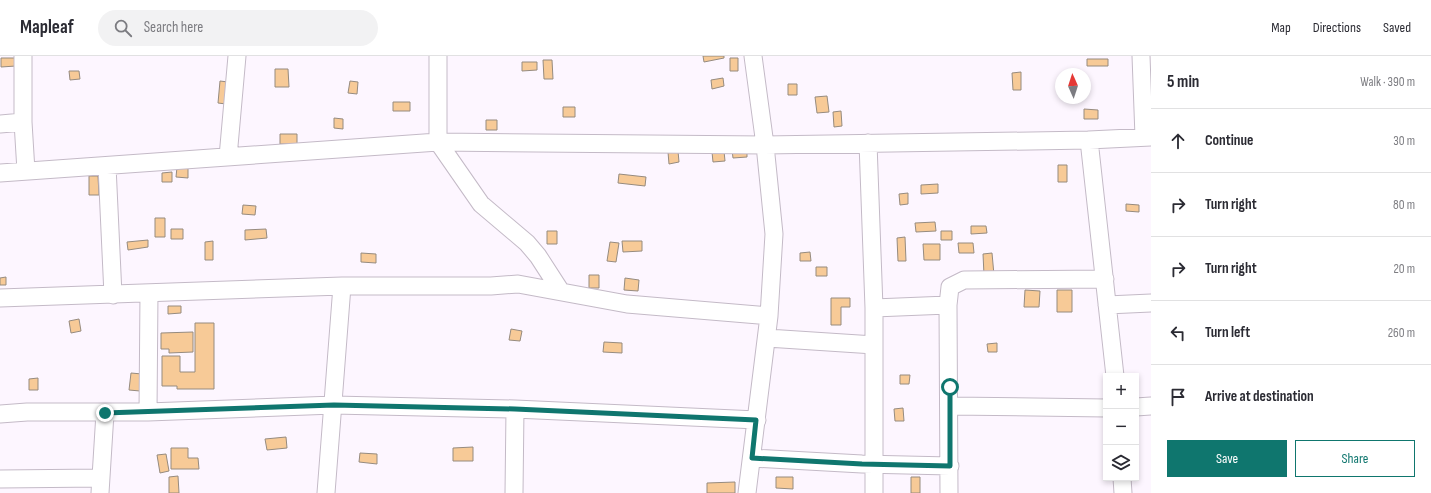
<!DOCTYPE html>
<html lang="en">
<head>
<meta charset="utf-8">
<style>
  body { margin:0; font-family:"Sofia Sans Condensed",sans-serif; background:#f2f2f3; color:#2b2b33 }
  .controls { position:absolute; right:12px; bottom:12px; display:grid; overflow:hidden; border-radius:0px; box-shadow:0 2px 6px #0003 }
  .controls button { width:36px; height:36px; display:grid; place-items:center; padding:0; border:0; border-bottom:1px solid #e1e1e2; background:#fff; color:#2b2b33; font:20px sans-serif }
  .compass { position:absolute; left:1055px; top:12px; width:36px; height:36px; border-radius:50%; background:#fff; box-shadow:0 2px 6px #0003; rotate:357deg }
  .stop { position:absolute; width:12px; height:12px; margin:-9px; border:3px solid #0f766e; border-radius:50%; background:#fff }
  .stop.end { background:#0f766e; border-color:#fff; box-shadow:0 1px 4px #0008 }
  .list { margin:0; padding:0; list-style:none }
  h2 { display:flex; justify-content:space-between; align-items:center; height:52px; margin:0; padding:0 16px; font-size:17px }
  h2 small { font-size:13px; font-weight:400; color:#7c7c81 }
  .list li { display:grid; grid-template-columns:26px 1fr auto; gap:12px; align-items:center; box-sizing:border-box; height:64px; padding:0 16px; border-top:1px solid #e1e1e2 }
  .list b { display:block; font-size:15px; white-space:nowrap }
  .list em { font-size:13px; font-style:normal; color:#7c7c81 }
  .actions { display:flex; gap:8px; padding:12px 16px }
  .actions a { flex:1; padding:9px 0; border:1px solid #0f766e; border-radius:0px; text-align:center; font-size:14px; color:#0f766e }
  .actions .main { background:#0f766e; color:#fff }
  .icon { flex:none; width:22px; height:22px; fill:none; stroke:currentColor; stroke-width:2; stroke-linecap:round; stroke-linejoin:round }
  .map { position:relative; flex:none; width:1151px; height:437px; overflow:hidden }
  header { display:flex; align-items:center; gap:24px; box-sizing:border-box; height:56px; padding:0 20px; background:#fff; border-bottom:1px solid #e1e1e2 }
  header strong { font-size:19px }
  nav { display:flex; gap:22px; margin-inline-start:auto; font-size:14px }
  .search { width:280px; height:36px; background:#f2f2f3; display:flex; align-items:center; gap:10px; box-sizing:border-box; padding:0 14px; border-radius:22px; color:#7c7c81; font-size:15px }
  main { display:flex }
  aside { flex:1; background:#fff }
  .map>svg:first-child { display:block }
  .building { fill:#f7ca97; stroke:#968b7f }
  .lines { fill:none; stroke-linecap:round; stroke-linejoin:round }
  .street-casing { stroke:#c4bac7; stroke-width:19 }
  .street { stroke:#fff; stroke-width:17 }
  .route { stroke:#0f766e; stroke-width:5 }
</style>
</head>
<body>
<header>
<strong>Mapleaf</strong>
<div class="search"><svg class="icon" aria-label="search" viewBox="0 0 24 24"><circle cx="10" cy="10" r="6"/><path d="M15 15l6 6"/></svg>Search here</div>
<nav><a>Map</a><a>Directions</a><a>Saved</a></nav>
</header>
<main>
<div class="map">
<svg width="1151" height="437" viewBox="0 0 1151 437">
  <rect width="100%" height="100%" fill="#fdf6ff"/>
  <path class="building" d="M703,0h21v2l-20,4z
    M1,2h15v8l-15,1z
    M730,2h8v13h-8z
    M1087,3h21v7h-21z
    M543,4h9l1,19h-9z
    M522,6h15v8l-15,1z
    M275,13h13l1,18h-14z
    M69,15h10l1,8 -10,1z
    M1021,16v18h-8l-1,-17z
    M723,22l1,8 -12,3 -1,-9z
    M220,25l8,1 -2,22 -8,-1z
    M350,25l8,1 -1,12 -9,-1z
    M788,28h9v11h-9z
    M827,40l2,16 -12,1 -2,-16z
    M393,46h17v9h-17z
    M563,51h12v10h-12z
    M1084,53l14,1v9h-14z
    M841,55l1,15 -8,1 -1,-15z
    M334,62l9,1v10l-9,-1z
    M486,64h11v10h-11z
    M280,78h17v10h-17z
    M747,93v8l-14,1 -1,-8z
    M678,95l1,11 -10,2 -1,-12z
    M724,95l1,10 -12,1 -1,-10z
    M1058,109h9v17h-9z
    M177,111l11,1v10l-12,-1z
    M172,116v10h-10v-9z
    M619,118l27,3 -1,9 -27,-3z
    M89,120h9l1,19h-10z
    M938,128v9l-17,1v-9z
    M908,137v11l-8,1 -1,-11z
    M1126,148l13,1v7l-13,-1z
    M243,149l13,1 -1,9 -13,-1z
    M155,162h10v19h-10z
    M935,166l1,9 -20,1 -1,-9z
    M971,170h15l1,7 -16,1z
    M171,173h12v10h-12z
    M266,173l1,9 -22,2v-10z
    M547,175h10v13h-10z
    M941,175h11v9h-11z
    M905,181l1,24h-8l-1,-23z
    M148,184v7l-20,3 -1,-8z
    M213,185v19h-8v-18z
    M622,185h20v10l-19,1z
    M610,186l9,1 -3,19 -9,-1z
    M958,187h15l1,10h-15z
    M923,188h17v16h-16z
    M810,196l1,9h-11v-8z
    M361,197l15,1v9l-15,-1z
    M992,197l2,22h-10l-1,-21z
    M816,211h11v9h-11z
    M589,219h10v13h-10z
    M6,221v8h-6v-7z
    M625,222l14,2 -1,11 -14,-1z
    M1025,234l15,1 -1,16h-15z
    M1057,234h15v22h-15z
    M831,242h19v9h-9v18h-10z
    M168,250h13v7l-13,1z
    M79,263l2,12 -10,2 -2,-12z
    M195,267h19v66h-37v-3h-15v-30h18v16h15z
    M511,273l11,2 -2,10 -11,-1z
    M193,276v20l-24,1v-4h-8v-16z
    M604,286l18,1v10l-19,-1z
    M997,287v9h-9l-1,-8z
    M131,317l11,1 -2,17 -11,-1z
    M900,319h10l-1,9h-9z
    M38,322v12h-9v-11z
    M903,352l1,13h-9l-1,-12z
    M286,381l1,11 -20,2 -2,-11z
    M473,391v14h-20v-13z
    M171,392h17v10h10l1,11h-28z
    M360,397l17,1v10l-18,-2z
    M166,398l3,17 -9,2 -3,-18z
    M178,420l1,17h-10v-16z
    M776,421h17v12l-17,-1z
    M911,421h9v16h-9z
    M735,426v11h-28v-10z"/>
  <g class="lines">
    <defs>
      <path id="street" d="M438,0v86l43,62 46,39 11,13 22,34
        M1141,0l3,81
        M23,66l3,49
        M0,68l23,-2v-66
        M1089,84l26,236
        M868,87l6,165v185
        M228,101l9,-101
        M107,110l6,129
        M0,117l438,-31 327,3 324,-5 62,-3
        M0,242l342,-12h149l27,-2 109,20 142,12
        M1107,249l44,-2
        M874,252l74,-3
        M767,282l107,7
        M950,350l156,2
        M1136,351l15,-1
        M148,356l1,-119
        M0,358l27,-2h121l186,-7 181,4 242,11
        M752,402l110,6 88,2
        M1122,422l1,15
        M0,423l101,-1
        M100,437l5,-80
        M326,437l16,-207
        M514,437l1,-84
        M747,437l22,-177 5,-82 -9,-89 -12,-89
        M949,437l-1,-188 2,-18 14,-7 141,-1"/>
    </defs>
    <use href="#street" class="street-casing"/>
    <use href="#street" class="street"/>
  </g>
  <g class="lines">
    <path class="route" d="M105,357l229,-8 181,4 241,11 -4,38 110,6 88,2v-79"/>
  </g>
</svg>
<div class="controls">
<button>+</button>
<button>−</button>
<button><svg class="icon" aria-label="layers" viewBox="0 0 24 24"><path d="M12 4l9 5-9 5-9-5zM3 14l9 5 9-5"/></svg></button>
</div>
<svg class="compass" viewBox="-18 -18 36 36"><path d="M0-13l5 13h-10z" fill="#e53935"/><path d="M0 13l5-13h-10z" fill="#7c7c81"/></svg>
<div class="stop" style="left:950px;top:331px"></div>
<div class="stop end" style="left:105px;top:357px"></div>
</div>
<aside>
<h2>5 min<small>Walk · 390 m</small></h2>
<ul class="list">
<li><svg class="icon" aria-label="ahead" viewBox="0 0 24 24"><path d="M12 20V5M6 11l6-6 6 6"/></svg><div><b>Continue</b></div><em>30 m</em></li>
<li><svg class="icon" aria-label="right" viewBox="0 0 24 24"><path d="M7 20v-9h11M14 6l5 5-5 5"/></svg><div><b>Turn right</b></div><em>80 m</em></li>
<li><svg class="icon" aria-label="right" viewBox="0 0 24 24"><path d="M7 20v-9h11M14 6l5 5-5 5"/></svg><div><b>Turn right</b></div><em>20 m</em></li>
<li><svg class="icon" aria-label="left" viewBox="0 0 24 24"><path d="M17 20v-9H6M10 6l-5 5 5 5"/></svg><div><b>Turn left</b></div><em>260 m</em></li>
<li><svg class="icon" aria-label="arrive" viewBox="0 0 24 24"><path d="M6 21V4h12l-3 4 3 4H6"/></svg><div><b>Arrive at destination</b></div></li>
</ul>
<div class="actions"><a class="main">Save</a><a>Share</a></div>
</aside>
</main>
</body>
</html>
